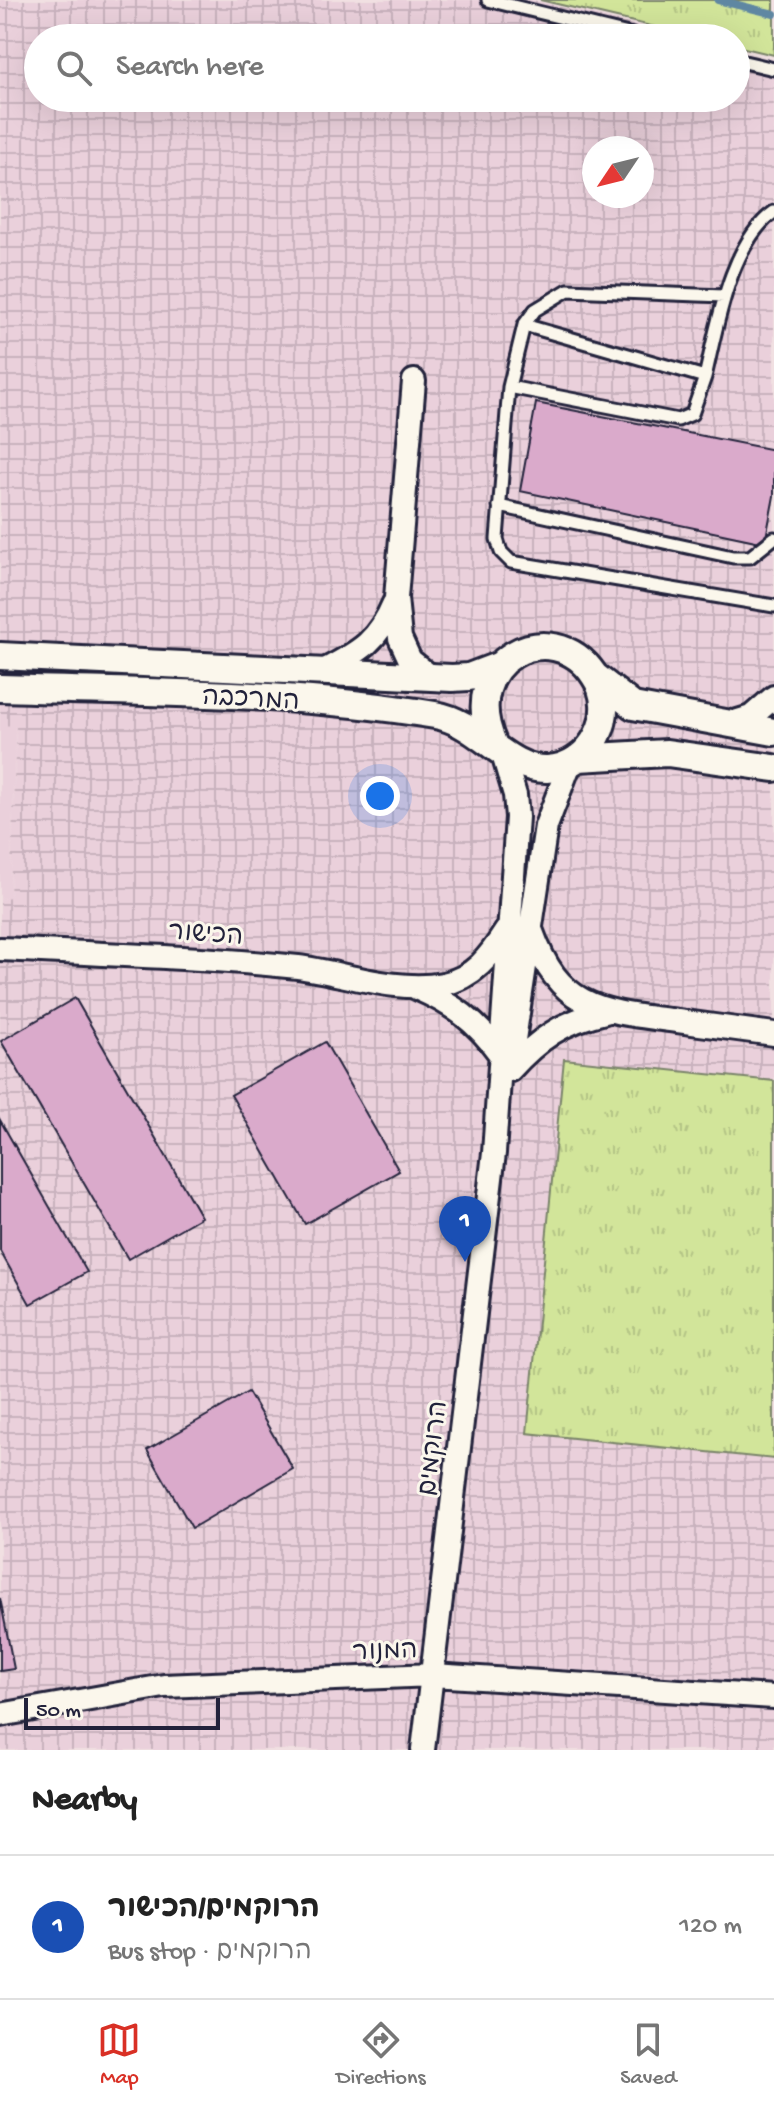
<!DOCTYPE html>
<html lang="en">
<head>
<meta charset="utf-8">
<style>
  body { margin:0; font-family:"Gochi Hand","Playpen Sans Hebrew",sans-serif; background:#f6f6f6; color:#222 }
  .compass { position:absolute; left:582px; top:136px; width:72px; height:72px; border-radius:50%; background:#fff; box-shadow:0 8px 32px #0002; rotate:235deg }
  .scale { position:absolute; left:24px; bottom:20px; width:196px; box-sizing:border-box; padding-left:8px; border:4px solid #22223b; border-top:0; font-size:22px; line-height:28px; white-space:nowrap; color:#22223b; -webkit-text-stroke:6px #fbf7ec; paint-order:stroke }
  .you { position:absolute; left:380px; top:796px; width:28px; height:28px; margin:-20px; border:6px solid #fff; border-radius:50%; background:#1a73e8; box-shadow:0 0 0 12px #1a73e833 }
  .badge { display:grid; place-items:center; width:52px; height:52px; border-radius:50%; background:#d93025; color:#fff; font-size:26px; font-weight:700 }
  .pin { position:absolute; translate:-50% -66px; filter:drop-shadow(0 2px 4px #0008) }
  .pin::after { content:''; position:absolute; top:42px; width:28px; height:24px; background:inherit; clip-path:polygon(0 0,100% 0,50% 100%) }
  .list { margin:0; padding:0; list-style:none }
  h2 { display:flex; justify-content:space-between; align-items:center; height:104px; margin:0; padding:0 32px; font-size:34px }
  h2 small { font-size:26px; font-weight:400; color:#767676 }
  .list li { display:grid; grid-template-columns:52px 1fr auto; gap:24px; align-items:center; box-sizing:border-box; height:144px; padding:0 32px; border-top:2px solid #e0e0e0 }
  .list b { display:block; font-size:30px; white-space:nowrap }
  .list p { margin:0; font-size:26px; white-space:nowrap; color:#767676 }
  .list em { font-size:26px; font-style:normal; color:#767676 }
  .icon { flex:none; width:44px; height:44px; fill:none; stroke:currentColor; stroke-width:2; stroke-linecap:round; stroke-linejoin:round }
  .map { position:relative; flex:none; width:774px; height:1750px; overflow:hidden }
  .search { position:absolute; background:#fff; box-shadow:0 8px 32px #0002; left:24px; right:24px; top:24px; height:88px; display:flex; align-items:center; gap:20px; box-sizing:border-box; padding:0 28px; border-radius:44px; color:#767676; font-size:30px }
  .sheet { height:248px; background:#fff }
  nav { display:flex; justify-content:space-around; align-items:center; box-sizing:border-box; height:112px; border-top:2px solid #e0e0e0; background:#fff; font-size:22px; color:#767676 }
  nav a { display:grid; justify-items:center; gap:4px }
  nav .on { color:#d93025 }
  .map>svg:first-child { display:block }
  .built { fill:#ead0db }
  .industrial { fill:url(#industrial-grid); fill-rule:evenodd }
  .grass { fill:url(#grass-tufts); stroke:#7a846a; stroke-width:2 }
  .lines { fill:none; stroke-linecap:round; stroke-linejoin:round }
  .stream { stroke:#5e87a2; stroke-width:8 }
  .building { fill:#daaacb; stroke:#22223b; stroke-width:2 }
  .service-casing { stroke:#22223b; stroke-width:17 }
  .minor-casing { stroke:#22223b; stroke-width:28 }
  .tertiary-casing { stroke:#22223b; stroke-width:32 }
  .service { stroke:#fbf7ec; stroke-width:11 }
  .minor { stroke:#fbf7ec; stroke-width:22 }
  .tertiary { stroke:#fbf7ec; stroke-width:26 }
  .labels { text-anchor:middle; stroke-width:6; stroke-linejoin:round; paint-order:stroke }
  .street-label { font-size:26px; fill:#22223b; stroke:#fbf7ec }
</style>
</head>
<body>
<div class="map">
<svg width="774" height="1750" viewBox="0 0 774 1750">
  <defs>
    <pattern id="industrial-grid" width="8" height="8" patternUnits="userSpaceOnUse" patternTransform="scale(2)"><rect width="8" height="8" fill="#ead0db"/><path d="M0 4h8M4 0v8" fill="none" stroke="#c8b2bd"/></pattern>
    <pattern id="grass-tufts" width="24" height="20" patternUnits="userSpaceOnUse" patternTransform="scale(2)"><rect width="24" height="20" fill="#d2e59a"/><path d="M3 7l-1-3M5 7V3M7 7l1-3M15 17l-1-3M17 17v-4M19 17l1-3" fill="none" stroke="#b4c486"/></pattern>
  </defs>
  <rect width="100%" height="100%" fill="#f1e0e2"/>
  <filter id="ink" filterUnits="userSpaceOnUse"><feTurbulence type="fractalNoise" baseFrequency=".0125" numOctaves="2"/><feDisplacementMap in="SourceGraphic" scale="16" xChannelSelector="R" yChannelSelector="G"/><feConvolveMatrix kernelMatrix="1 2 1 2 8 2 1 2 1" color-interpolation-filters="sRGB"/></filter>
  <g filter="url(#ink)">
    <path class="built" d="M0,725h16l-6,173 -10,1z"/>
    <path class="industrial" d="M0,0h533l152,38h-647v60h698v-47l38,9v1690h-774v-851l10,-2 6,-171 -16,-1zM594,148h48v48h-48z"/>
    <path class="grass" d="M540,0h234v55l-38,-9v-8h-34z
      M564,1059l210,22v378l-247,-26z"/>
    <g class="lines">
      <path class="stream" d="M718,0l56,14"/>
    </g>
    <path class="building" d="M536,403l238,47v46l-9,47 -245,-52z
      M75,998l126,219 -73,42 -127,-218z
      M325,1042l74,129 -94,53 -74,-129z
      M0,1120l87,152 -57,32 -30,-53z
      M248,1392l45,77 -101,59 -45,-78z
      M0,1598l14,71 -14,2z"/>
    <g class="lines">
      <defs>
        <path id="service" d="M488,0l157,38
          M736,60l38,9
          M724,296l-156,-6 -33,20 -11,15 -15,62 -12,152 4,13 10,10 263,44
          M524,325l181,52c12,-50 25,-134 69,-165
          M509,387l169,33 14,-6 13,-37
          M499,506l234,51h17l24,-19"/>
        <path id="minor" d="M414,381l-18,217 4,40 10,22 20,16
          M325,670c36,-19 53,-29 69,-67
          M728,724l23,-7 23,-20
          M532,932c27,76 67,79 138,88 35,5 69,9 104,14
          M0,949c99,5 199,8 298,18 46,6 99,26 145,17 31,-6 47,-28 63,-53
          M416,988c37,16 60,33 84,66
          M512,1053l34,-227 24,-63
          M510,1070c28,-31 54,-49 95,-58
          M0,1715l164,-29 269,-11 341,22
          M423,1750l71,-597 23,-336 -2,-22 -13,-44"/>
        <path id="tertiary" d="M0,656l452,22 17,-1 29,-11
          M596,677l37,29 141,26
          M0,688c145,5 292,3 435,27 44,7 70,55 112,54 46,-2 73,-57 47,-94 -42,-63 -138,-15 -101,68
          M578,758l89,-5 107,15"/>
      </defs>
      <use href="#service" class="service-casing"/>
      <use href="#minor" class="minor-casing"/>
      <use href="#tertiary" class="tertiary-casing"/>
      <use href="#service" class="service"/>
      <use href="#minor" class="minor"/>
      <use href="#tertiary" class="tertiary"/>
    </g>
  </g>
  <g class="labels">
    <g class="street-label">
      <text transform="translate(251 697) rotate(3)" y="9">המרכבה</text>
      <text transform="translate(206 932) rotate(4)" y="9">הכישור</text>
      <text transform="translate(431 1448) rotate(-83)" y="9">הרוקמים</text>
      <text transform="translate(385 1649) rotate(-2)" y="9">המנור</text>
    </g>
  </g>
</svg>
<svg class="compass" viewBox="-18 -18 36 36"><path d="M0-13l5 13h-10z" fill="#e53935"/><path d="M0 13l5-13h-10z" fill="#767676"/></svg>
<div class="scale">50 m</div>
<div class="you"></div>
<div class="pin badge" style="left:465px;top:1262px;background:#1a4fb4">1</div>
<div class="search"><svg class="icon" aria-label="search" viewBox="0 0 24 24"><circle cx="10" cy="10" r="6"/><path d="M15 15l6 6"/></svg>Search here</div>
</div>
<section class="sheet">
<h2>Nearby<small></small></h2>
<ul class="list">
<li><span class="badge" style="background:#1a4fb4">1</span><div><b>הרוקמים/הכישור</b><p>Bus stop · הרוקמים</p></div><em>120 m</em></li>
</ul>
</section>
<nav>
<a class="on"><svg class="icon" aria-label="map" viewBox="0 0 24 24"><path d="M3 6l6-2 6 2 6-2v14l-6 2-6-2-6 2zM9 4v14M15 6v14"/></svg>Map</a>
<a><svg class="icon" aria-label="directions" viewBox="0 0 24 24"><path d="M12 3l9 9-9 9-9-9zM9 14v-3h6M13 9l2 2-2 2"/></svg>Directions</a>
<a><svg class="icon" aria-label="saved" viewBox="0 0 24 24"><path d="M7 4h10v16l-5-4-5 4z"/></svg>Saved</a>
</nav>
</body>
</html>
